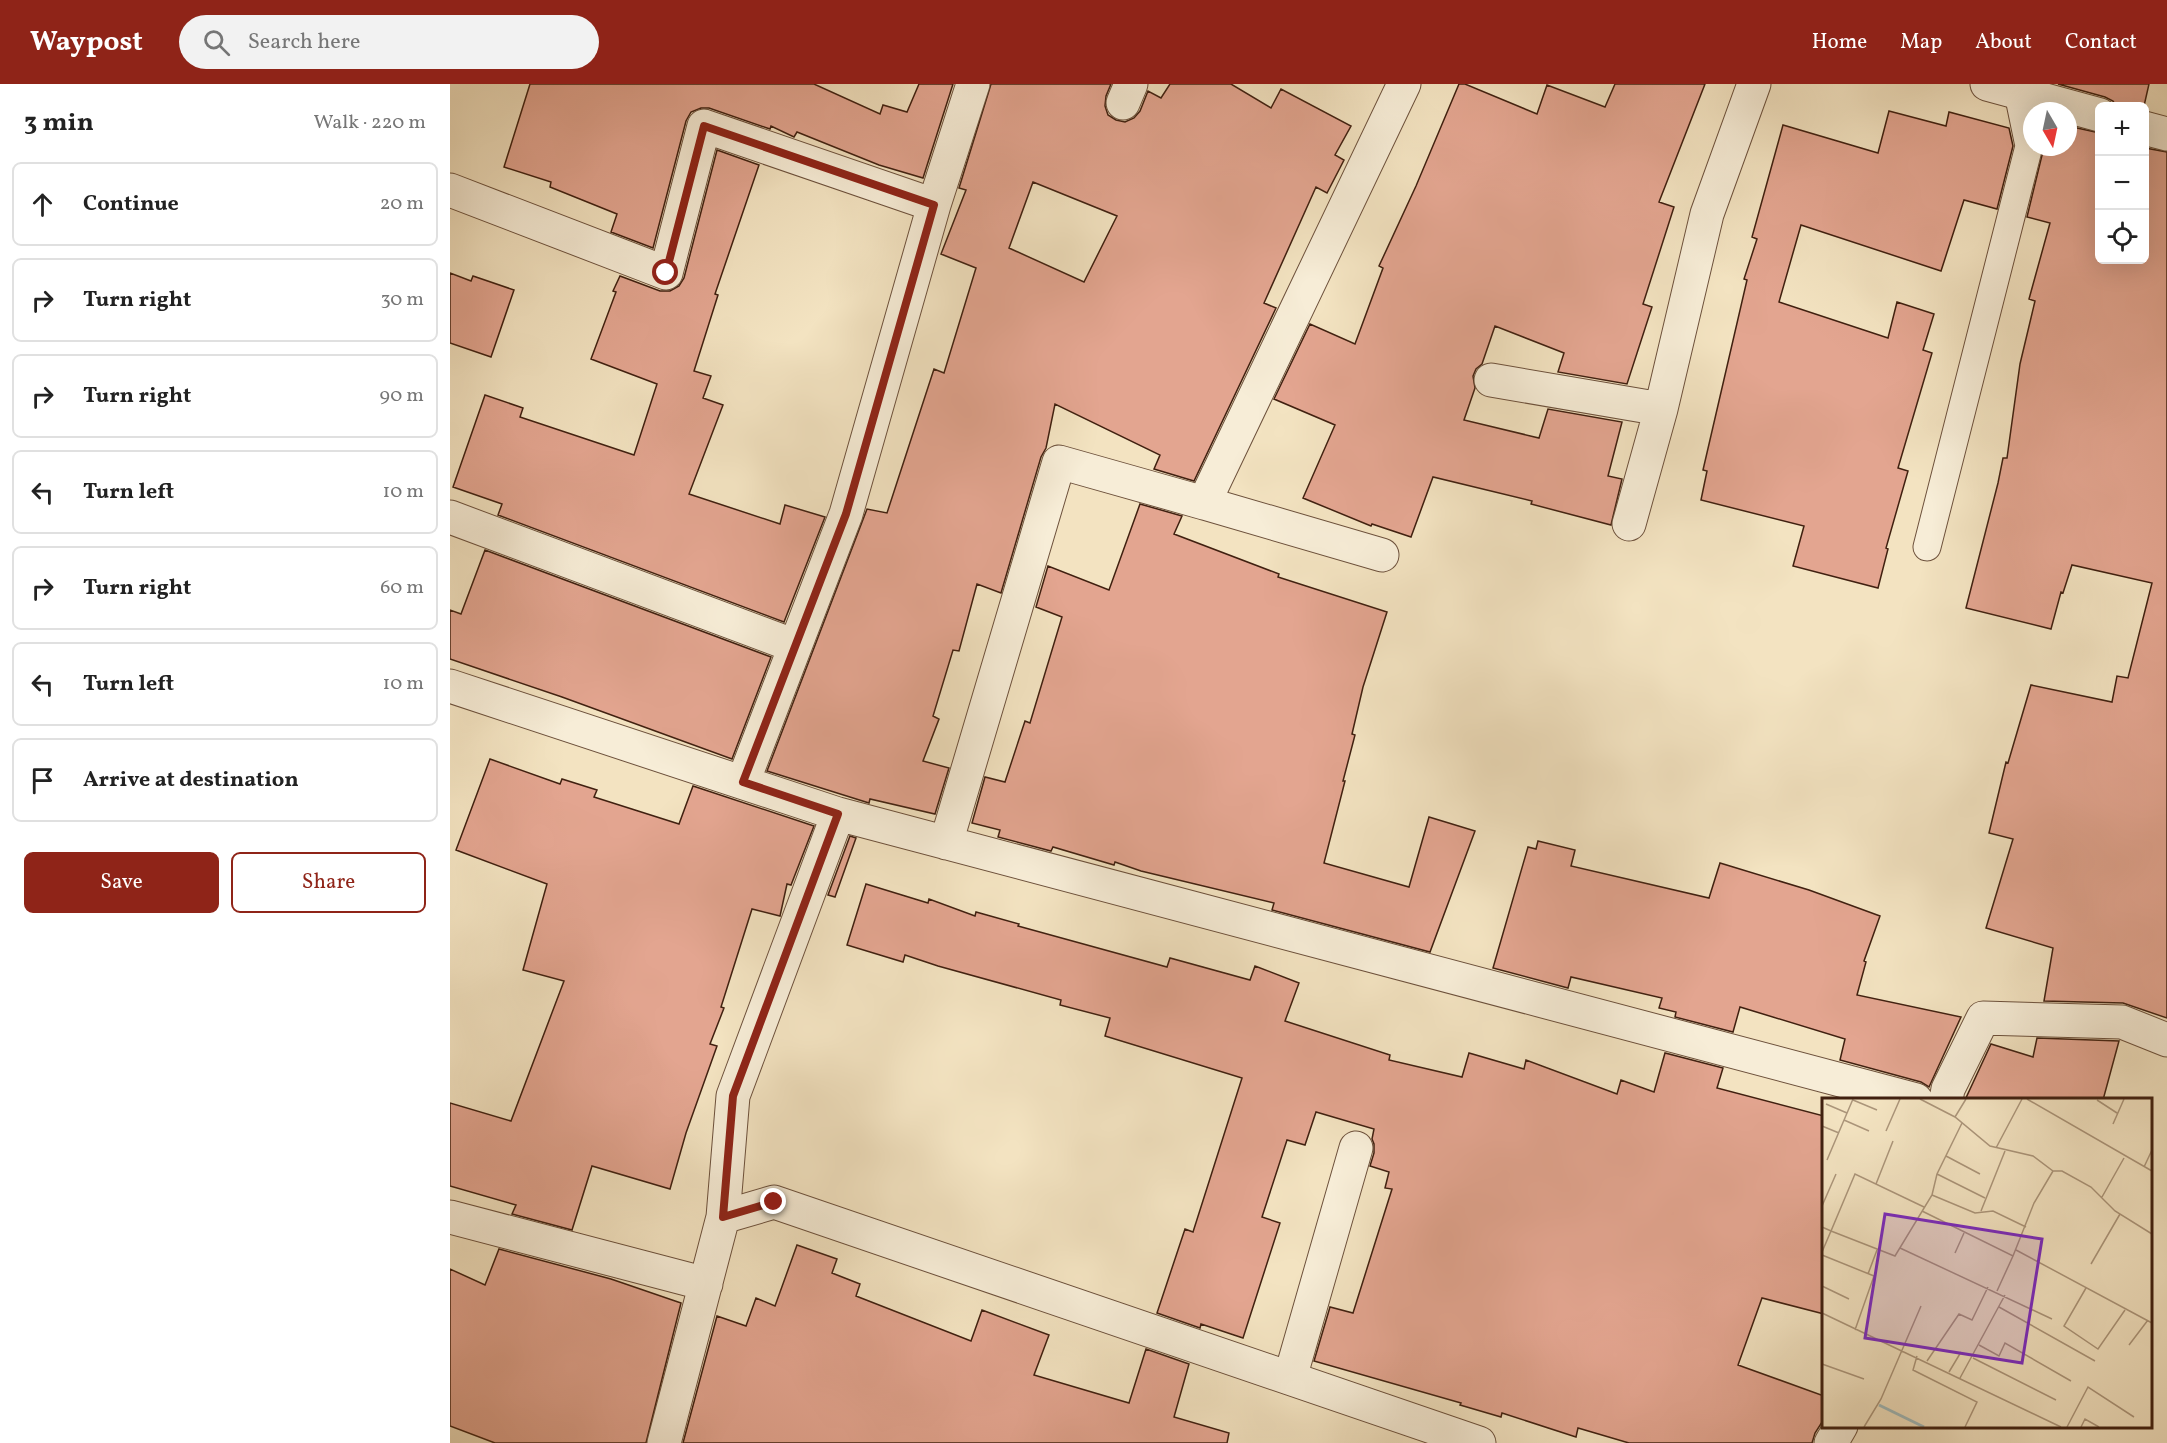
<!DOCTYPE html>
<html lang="en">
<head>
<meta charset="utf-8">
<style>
  body { margin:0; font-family:Vollkorn,serif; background:#f2f2f2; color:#222 }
  .controls { position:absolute; right:18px; top:18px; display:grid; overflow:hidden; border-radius:9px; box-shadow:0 6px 24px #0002 }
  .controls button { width:54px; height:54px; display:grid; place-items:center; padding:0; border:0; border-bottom:2px solid #e0e0e0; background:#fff; color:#222; font:30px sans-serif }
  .compass { position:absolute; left:1573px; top:18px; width:54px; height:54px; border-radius:50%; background:#fff; box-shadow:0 6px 24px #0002; rotate:171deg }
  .stop { position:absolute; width:18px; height:18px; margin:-14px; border:4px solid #8f2418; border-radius:50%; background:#fff }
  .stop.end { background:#8f2418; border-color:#fff; box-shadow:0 2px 6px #0008 }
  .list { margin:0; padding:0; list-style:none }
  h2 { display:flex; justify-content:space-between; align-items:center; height:78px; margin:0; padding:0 24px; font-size:26px }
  h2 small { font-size:20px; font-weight:400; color:#767676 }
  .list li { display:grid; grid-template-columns:39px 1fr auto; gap:18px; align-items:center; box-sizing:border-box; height:84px; margin:0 12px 12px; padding:0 12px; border:2px solid #e0e0e0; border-radius:9px }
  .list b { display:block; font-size:22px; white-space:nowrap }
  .list em { font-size:20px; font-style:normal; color:#767676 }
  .actions { display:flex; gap:12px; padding:18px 24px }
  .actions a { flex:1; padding:14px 0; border:2px solid #8f2418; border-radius:9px; text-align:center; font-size:21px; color:#8f2418 }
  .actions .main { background:#8f2418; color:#fff }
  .icon { flex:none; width:33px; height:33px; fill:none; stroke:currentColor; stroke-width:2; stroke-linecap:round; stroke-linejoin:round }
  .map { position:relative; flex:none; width:1717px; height:1359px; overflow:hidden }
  header { display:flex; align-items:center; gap:36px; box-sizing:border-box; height:84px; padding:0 30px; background:#8f2418; color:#fff }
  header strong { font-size:28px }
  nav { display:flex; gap:33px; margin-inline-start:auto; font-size:21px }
  .search { width:420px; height:54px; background:#f2f2f2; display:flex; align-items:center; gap:15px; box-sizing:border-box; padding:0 21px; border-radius:33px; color:#767676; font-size:22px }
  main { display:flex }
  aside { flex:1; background:#fff }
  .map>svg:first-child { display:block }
  .building { fill:#e3a590; stroke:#402010; stroke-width:1.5; fill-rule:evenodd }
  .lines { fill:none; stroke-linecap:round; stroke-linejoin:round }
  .service-casing { stroke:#6d513c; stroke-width:29 }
  .minor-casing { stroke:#6d513c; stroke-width:35 }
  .service { stroke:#f7edd7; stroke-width:27 }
  .minor { stroke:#f7edd7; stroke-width:33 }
  .route { stroke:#8f2418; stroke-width:8 }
  .inset-river { fill:none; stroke:#a0bbbd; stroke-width:3 }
  .inset-road { fill:none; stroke:#ab957a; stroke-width:1.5 }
  .view { fill:#7b2cbf; fill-opacity:0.15; stroke:#7b2cbf; stroke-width:3 }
  .inset-edge { fill:none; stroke:#402010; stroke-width:3 }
</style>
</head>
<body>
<header>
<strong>Waypost</strong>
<div class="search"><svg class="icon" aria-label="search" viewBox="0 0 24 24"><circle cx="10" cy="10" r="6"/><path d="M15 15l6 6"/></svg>Search here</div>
<nav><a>Home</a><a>Map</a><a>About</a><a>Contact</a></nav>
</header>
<main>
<aside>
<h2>3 min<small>Walk · 220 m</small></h2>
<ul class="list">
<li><svg class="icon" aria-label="ahead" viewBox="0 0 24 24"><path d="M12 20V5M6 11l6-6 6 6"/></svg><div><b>Continue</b></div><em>20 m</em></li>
<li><svg class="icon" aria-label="right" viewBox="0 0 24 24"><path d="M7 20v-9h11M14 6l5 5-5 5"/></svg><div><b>Turn right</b></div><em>30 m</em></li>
<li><svg class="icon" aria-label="right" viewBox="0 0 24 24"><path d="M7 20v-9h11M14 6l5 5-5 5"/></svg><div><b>Turn right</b></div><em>90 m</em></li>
<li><svg class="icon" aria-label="left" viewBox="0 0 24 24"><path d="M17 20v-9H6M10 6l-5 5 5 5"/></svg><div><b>Turn left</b></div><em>10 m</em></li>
<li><svg class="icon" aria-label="right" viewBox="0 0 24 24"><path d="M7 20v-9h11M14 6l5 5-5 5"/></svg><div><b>Turn right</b></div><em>60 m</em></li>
<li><svg class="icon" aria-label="left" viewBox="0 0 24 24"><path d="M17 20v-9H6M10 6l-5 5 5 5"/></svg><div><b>Turn left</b></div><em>10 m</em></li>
<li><svg class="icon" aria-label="arrive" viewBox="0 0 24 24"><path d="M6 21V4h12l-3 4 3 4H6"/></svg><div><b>Arrive at destination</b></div></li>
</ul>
<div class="actions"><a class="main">Save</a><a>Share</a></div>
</aside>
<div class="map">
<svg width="1717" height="1359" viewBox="0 0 1717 1359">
  <rect width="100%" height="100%" fill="#f3e3c1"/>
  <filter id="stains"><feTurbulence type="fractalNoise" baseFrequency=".00333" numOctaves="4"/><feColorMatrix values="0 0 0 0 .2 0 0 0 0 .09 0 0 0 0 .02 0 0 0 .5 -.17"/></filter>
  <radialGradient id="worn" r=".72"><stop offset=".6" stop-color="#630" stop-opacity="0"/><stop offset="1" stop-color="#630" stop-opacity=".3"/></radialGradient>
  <path class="building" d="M80,0h284l66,30 3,-9 24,7 12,-28h34l-30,94 -44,-13 -82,-33 -3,5 -23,-11 -1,3 -61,-21h-8l-10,4 -5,9 -33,127 -42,-16 6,-18 -67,-27 1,-5 -47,-15z
    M541,0h120l-5,12 -1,10 3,9 8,5 9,2 9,-4 6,-7 8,-20 13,7 9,-14h61l40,24 10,-19 70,37 -16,29 9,5 -17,33 -11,-6 -52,116 12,5 -82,173 -40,-12 6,-14 -105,-51 -9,44 -5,9 -40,136 -24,-9 -18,67 -6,-1 -20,66 6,3 -16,42 26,7 -14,46 -65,-15 -1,4 -102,-32 100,-262 20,4 47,-144 10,4 32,-105 -35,-14 25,-64 -7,-2zM583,98l84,34 -33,66 -75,-34z
    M1009,0h6l72,30 10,-29 58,22 10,-23h90l-46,118 15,5 -31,97 9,3 -25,77 -69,-12 6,-19 -69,-27 -13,38 -6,5 -3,7 2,12 -11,32 75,18 9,-29 74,13 -14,54 14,3 -11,46 -80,-21 1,-3 -99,-24 -22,60 -39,-13 -1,2 -68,-28 32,-73 -61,-26 36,-75 45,20 28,-76 -4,-2 37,-80z
    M1608,0h91l-5,22h-28l-3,-5 -8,-4z
    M1439,27l57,15 3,-14 60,16 4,18 -16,63 -33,-9 -23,71 -140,-46 -22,77 109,36 9,-36 37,12 -11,36 9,3 -34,115 10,3 -22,77 2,1 -10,39 -85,-22 11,-40 -103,-26 6,-29 -4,-1 44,-190 -3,-1 13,-40 -5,-2 31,-112 95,28z
    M1618,42l32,7v127h45v-112l22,4v866l-44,-15 -79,-2 9,-53 -67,-20 27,-89 -24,-6 17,-71 2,1 23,-78 81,17 5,-26 11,2 24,-95 -80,-18 -9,28 -2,-1 -10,37 -85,-21 32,-125 5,-25h4l13,-94 15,-63 -6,-2 21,-76 -23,-6 17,-70h24z
    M267,66l42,15 -44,129 3,1 -24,76 17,5 -8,22 20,7 -34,89 91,30 5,-19 40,12 -41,105 -286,-107 4,-11 -49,-17 32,-92 38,13 -3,9 114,38 23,-71 -66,-25 25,-67 -3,-1 7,-15 40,15h10l9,-5 5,-8z
    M0,189l21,8 2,-5 41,14 -23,67 -41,-14z
    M690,420l42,12 -8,18 105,40 -1,3 109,35 -24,75 -11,47 3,1 -12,46h2l-21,82 85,24 20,-70 46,14 -45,121 -158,-42 2,-7 -133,-32 -26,-9 -1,3 -61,-18 -2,4 -53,-14 2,-7 -28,-7 13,-46 20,5 20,-61 5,2 32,-106 -26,-10 12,-41 61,24z
    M35,466l286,107 -39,102 -170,-62 -112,-38v-49l11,4z
    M40,675l70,25 2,-5 35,11 -3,7 85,27 14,-38 121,40 -23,59 -4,-1 -7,32 -28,-7 -31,98 3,1 -14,36 7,2 -31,87 -16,56 -78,-23 -20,64 -60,-16 4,-9 -66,-19v-83l61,18 53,-140 -41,-11 24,-86 -91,-34z
    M400,752l6,2 -21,59 -7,-2z
    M1088,757l37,9 -4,16 138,32 11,-35 89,27 71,26 -16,45 2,1 -9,33 104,22 -32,70 -8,-5 -81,-22 5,-21 -105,-32 -7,25 -58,-15 1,-5 -17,-4 3,-10 -91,-21 -3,11 -75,-20 35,-121 8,2z
    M416,800l62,19 1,-4 46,17 1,-4 43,12 -1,2 149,41 3,-9 80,22 5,-14 44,17 -14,38 105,34 -1,5 73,17 7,-24 55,16 2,-9 91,34 4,-14 33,12 11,-39 58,15 -6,20 107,28v198l-62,-16 -24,67 86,31v23l-9,14 -3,10h-183l-51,-15 -2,9 -74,-24 -1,4 -41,-12 1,-2 -147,-42 16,-54 23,6 39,-124 -7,-1 4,-16 -19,-6 4,-13v-9l-2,-5 2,-10 -58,-17 -11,33 -18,-5 -25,77 18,6 -37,115 -42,-14 -1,4 -43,-15 28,-84 8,3 49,-154 -137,-42 5,-18 -50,-13 1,-5 -123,-34 -33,-11 -2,7 -56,-17z
    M1587,954l82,3 -16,59h-138l26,-56 42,13z
    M347,1161l40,14 -5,14 28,11 -4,12 115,45 11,-31 67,25 -15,40 95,28 17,-54 43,15 -15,53 55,16 -2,10h-544l34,-127 29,10 10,-28 19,8z
    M49,1165l112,30 70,24 -35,140h-151l-45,-17v-157l35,16z"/>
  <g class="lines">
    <defs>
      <path id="service" d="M1477,463l102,-401 -11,-53 2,-9"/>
      <path id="minor" d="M1537,0l113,31
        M673,19l8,-19
        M1694,44l23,6
        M0,106l216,83 38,-147 230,79
        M1041,296l170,29
        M754,419l178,52
        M0,433l345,129
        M1179,440l32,-115 46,-195 47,-130
        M0,602l388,128 1078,286
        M293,698l103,-268 88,-309 39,-121
        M496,759l113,-381 145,41 200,-419
        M1496,1016l2,-11 35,-71 139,4 45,18
        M0,1133l256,67
        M273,1133l10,-121 105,-282
        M840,1294l66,-230
        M214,1359l59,-226 51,-15 705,241
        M1381,1359l10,-17"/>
    </defs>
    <use href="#service" class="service-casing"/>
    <use href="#minor" class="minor-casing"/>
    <use href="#service" class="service"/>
    <use href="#minor" class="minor"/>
  </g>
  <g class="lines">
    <path class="route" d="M216,189l38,-147 230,79 -88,309 -103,268 95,32 -105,282 -10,121 51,-15"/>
  </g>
  <g transform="translate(1372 1014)">
    <rect width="330" height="330" fill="#f3e3c1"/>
    <path class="inset-river" d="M57,307l45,22"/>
    <path class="inset-road" d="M98,1l35,18 35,29 43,10 20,15h9l29,16 24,24 37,23M205,1l125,72M31,2l24,10M275,2l20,13M4,6l21,9M133,19l11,-18M22,22l25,11M291,26l11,-25M0,28l17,7M64,33l14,-32M174,50l26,-49M124,58l34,18M5,62l26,-61M322,69l8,-17M115,76l48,24M54,86l17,-43M110,97l43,18 18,-2 33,16M280,99l22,-39M0,108l14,-32M100,113l91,45 21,-53 19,-32M159,113l24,-60M0,129l9,4 24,-57 69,33M78,150l152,71M194,152l136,73M0,154l9,-21 64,25 37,-61 5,-21 25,-51M133,155l9,-20M0,157l52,21 -19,54M269,166l29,-50M46,176l9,-24M0,188l27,13M264,190l-22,38 34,23 27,-39M175,193l16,-35M177,209l96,54M0,215l239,114M157,247l20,11 6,-13 66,38M307,247l19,-25M95,258l-4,14 64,32 -12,25M151,260l83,42M105,263l32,-47 13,6 16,-33M0,266l42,15M127,274l12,-20M138,280l45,-83M42,329l17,-28 40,-93M245,329l21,-40 46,30M259,329l4,-8 14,8"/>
    <path class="view" d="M63,116l157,25 -20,124 -157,-25z"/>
    <rect width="330" height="330" class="inset-edge"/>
  </g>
  <rect width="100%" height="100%" filter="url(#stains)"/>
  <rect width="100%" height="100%" fill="url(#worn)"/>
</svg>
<div class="controls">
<button>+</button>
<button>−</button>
<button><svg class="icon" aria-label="locate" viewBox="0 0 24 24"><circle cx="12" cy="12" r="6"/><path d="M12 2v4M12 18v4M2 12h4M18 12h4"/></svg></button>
</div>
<svg class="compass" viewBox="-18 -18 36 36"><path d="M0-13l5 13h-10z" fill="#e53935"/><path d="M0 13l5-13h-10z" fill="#767676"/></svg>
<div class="stop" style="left:216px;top:189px"></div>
<div class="stop end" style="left:324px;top:1118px"></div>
</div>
</main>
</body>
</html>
